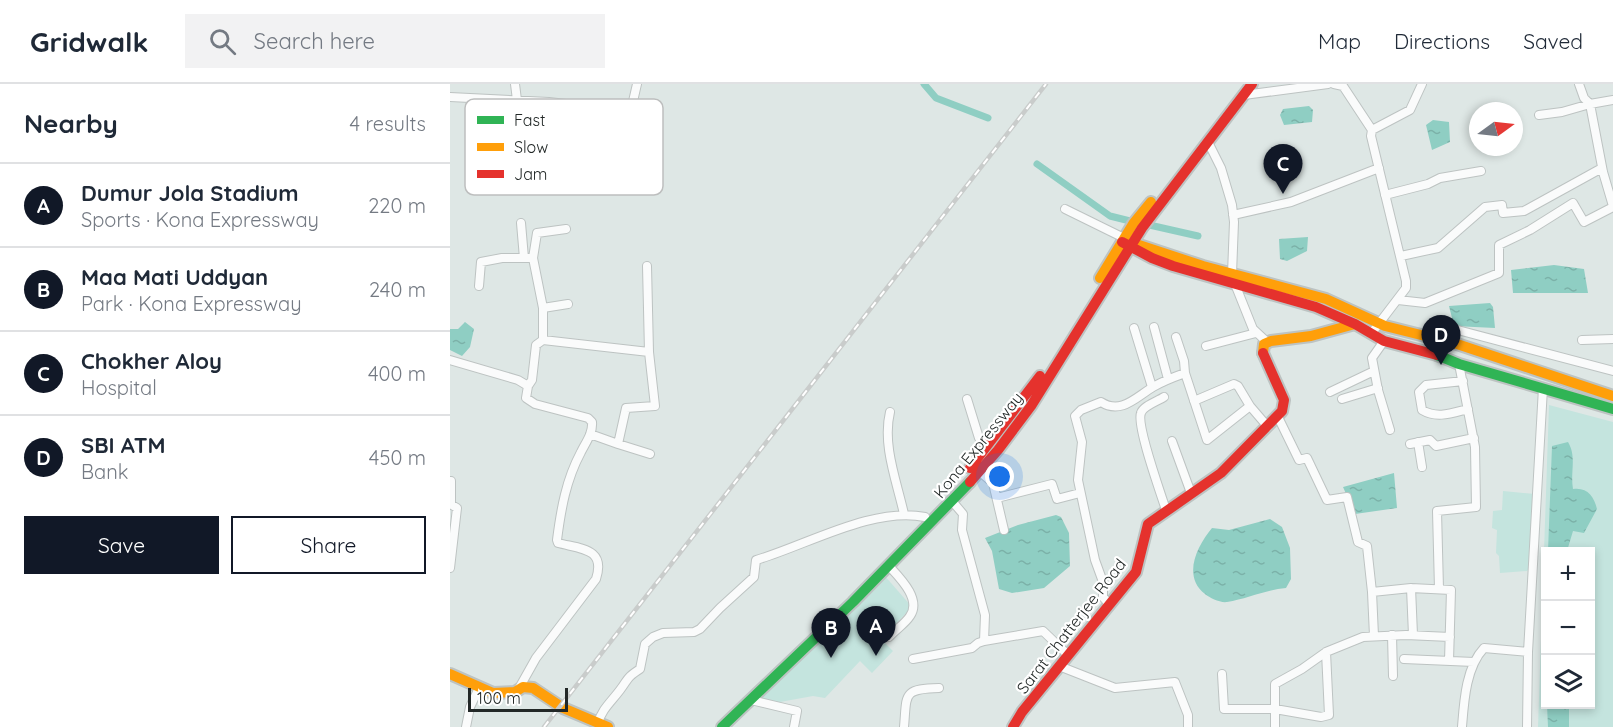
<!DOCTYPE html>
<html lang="en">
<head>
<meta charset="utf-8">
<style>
  body { margin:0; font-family:Quicksand,sans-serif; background:#f2f2f3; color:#1f2937 }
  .controls { position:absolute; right:18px; bottom:18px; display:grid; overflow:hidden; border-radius:0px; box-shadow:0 3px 9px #0003 }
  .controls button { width:54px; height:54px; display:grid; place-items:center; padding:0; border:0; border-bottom:2px solid #e0e1e3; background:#fff; color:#1f2937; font:30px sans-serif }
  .compass { position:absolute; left:1019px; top:18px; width:54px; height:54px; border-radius:50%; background:#fff; box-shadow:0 3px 9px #0003; rotate:75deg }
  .scale { position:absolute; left:18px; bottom:15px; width:100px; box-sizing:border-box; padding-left:6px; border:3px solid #222827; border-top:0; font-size:16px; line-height:21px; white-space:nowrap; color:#222827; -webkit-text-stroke:4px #fff; paint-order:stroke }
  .you { position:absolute; left:550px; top:393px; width:21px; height:21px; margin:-15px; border:4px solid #fff; border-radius:50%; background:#1a73e8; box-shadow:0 0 0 9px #1a73e833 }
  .badge { display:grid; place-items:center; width:39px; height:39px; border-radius:50%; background:#111827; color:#fff; font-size:20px; font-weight:700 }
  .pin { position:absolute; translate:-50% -50px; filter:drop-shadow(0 2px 3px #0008) }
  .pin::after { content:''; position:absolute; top:32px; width:21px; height:18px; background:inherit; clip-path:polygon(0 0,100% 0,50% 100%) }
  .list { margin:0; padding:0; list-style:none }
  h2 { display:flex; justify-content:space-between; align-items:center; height:78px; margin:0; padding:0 24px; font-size:26px }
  h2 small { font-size:20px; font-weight:400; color:#747a83 }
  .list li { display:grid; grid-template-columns:39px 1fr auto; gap:18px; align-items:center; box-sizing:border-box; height:84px; padding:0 24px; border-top:2px solid #e0e1e3 }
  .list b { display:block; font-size:22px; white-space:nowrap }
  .list p { margin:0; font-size:20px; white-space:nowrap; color:#747a83 }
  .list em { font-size:20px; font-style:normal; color:#747a83 }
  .actions { display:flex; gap:12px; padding:18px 24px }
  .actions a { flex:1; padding:14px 0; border:2px solid #111827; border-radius:0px; text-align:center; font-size:21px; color:#111827 }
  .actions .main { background:#111827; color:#fff }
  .icon { flex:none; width:33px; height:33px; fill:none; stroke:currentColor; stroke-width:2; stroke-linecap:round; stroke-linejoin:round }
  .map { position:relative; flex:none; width:1163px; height:643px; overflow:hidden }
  header { display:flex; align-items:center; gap:36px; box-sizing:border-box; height:84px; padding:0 30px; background:#fff; border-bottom:2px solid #e0e1e3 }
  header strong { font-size:28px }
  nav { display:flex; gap:33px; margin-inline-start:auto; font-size:21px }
  .search { width:420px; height:54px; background:#f2f2f3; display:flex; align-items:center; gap:15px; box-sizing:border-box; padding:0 21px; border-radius:0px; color:#747a83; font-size:22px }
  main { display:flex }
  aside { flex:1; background:#fff }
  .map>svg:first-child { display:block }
  .green { fill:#c4e4de; fill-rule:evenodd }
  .water { fill:url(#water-ripples) }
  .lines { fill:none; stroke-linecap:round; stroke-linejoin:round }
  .canal { stroke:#8fcec3; stroke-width:7 }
  .street-casing { stroke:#bdc3c2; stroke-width:10 }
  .fast-casing { stroke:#bdc3c2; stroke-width:14 }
  .slow-casing { stroke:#bdc3c2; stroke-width:14 }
  .jam-casing { stroke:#bdc3c2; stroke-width:14 }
  .street { stroke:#fafbfb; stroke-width:8 }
  .fast { stroke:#30b455; stroke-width:10 }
  .slow { stroke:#ff9f0a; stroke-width:10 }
  .jam { stroke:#e5322d; stroke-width:10 }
  .rail-casing { stroke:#c9cccb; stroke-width:4.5 }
  .rail { stroke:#fff; stroke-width:2; stroke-dasharray:7; stroke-linecap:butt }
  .labels { text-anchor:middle; stroke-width:4.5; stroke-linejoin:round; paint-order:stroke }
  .street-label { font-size:16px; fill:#222827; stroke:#fff }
  .key { fill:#fff; stroke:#bdbebe; stroke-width:1.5 }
  .key-label { font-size:16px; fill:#222827 }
</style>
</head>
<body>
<header>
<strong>Gridwalk</strong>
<div class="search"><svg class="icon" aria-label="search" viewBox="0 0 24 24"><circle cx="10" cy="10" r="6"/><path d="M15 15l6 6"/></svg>Search here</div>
<nav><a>Map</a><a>Directions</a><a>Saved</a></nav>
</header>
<main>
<aside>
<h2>Nearby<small>4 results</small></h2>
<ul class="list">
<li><span class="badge">A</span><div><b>Dumur Jola Stadium</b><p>Sports · Kona Expressway</p></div><em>220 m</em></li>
<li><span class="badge">B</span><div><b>Maa Mati Uddyan</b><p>Park · Kona Expressway</p></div><em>240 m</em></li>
<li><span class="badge">C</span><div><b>Chokher Aloy</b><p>Hospital</p></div><em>400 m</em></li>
<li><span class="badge">D</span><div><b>SBI ATM</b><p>Bank</p></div><em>450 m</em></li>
</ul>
<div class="actions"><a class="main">Save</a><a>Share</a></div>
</aside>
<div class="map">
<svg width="1163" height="643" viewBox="0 0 1163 643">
  <defs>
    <pattern id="water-ripples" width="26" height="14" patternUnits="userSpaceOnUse" patternTransform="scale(1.5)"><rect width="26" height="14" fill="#8fcec3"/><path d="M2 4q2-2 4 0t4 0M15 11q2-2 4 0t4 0" fill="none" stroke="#7bb1a8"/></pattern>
  </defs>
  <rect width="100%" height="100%" fill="#dee7e5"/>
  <path class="green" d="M1099,321l64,17v305h-75zM1096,468h44v152h-44z
    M1053,407l32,3 -4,72 -4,5 -27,2 -1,-17 -3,-3 1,-23 -5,-2 1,-17 9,-1z
    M434,491l28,32 -31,32 12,12 -21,22 -12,-12 -35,37 -12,-2 -44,8 -17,-5z"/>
  <path class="water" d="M859,22l4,4 -1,12 -28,3 -4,-10 3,-6z
    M983,36l16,2 1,20 -18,8 -6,-25z
    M858,153l-1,14 -20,10 -7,-2 -1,-20z
    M1104,181l30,4 4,24h-75l-2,-23z
    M1040,219l3,4 2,21 -41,-2 -5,-20z
    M15,238l9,7 -4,18 -8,9 -12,-6v-21h8z
    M1118,358c9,15 2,30 5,47 14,-2 21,7 24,20l-13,24 -11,-2 -6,20h-19l4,-105z
    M944,389l3,35 -42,6 -12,-27z
    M606,431l5,2 8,16 1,33 -26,22 -32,5 -13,-4 -7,-38 -7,-13 33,-13z
    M820,435l12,8 8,21 1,31 -5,9c-21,2 -39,11 -59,14 -7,1 -17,-4 -22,-8 -23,-18 -8,-48 7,-66l17,2z
    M1097,621h22v22h-21z"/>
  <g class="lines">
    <path class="canal" d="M474,0l12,14 52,20
      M587,80l73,52 24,6
      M695,140l53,12"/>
    <defs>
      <path id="street" d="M65,0l2,16
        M884,0l9,2 29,44
        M1129,0l5,14 6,6 23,-4
        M794,11l84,-11
        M0,13l99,5 76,9 6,-1 6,-26
        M1089,31l23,-3 28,-8 13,68 10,34
        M758,58l13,26 11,37 2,17 -2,52 3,10 18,45 14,13
        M935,111l43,-11 12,-6 41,-7
        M615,125l59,29
        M783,131l58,-13 88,-34
        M71,139l3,35
        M951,172l37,-8 47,-41 17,-2 1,8 21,-2 78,-43
        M83,174l4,-25 29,-4
        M29,202l2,-24 21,-4h31l10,50
        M948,216l27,3 74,-30v-28l31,-15 43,-27 11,19 29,-15
        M704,243l14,52
        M684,244l18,59
        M1004,245l159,42
        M921,250l35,-46v-7l-35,-145 1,-6 38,-20 12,-26
        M726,253l8,24 1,12 22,67 43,-34 18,21
        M93,256l106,12 -2,-86
        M1132,256l31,-1
        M934,257l-12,17 6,32 12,40
        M756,262l50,-13
        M0,276l68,20 10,6 -2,12 9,6 53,14 4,4c1,11 -6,20 -11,30 -15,28 -20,57 -24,88l1,3c23,6 48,5 38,36l-60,79 -18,32
        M1013,297l-37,4 -7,7 3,18c15,9 30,3 46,-1
        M78,302l4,-6 4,-35 7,-5v-32l25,-4
        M880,308l44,-21
        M714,313c-6,4 -21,9 -23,16 -5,12 20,81 25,97
        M517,315l12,39 9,7
        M892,315l36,-11
        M744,317l40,-17 4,2 12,20
        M440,328c-8,33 7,70 14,102
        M828,333l21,43 8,-2 20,42 20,-3 11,45 9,4 5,46
        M140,350l28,10 8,-36 29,-2 -6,-54
        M722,357l19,52
        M968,358l4,25
        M168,360l32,10
        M960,360l20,-4 6,6 38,-8
        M529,387l14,12 11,47
        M1,397v23
        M547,414l55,-14 5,15 23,-6
        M502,417l11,13 -1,16 23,85 -1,26
        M0,420l7,4 -7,60
        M439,482c10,11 33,33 21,50 -5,8 -15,14 -21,21
        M989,505l-2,-78 39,-4 -1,-60 -16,-83
        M660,521l-7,-8v-15l-8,-22 -17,-80 4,-38 -7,-26 6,-6 20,-8c20,13 35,-5 52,-15 10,-6 21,-10 32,-14
        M942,551l1,41
        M963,551l-2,-47 40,2 -2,71
        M924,552l-2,-44 39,-4
        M463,575l59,-11 6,-5 6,-2 59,-10 25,24
        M954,575l70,3
        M609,582l56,22 60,-6 13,33v12
        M772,590l2,35h51l46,8 8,-2 -3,-63
        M301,616l46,11 -3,16
        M148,639c4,-14 13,-21 22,-33 9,-12 6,-12 20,-21l5,-25 8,-7 10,-4 31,-1 6,-3 20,-21 34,-31 2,-17c49,-14 117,-54 169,-43
        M16,643l4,-20 9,-19
        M454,643c3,-33 -2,-38 35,-39
        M825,643v-43l27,-15 24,-17 37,-15 43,-2 44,2
        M1012,643c2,-26 4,-60 22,-79l44,4
        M1077,643l1,-75 15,-264"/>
      <path id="fast" d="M987,271l22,9 154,45
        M272,643l131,-125 117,-120"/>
      <path id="slow" d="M689,161l64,21 123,33 59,27 72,18 156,52
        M650,194l33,-54 18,-22
        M813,269l1,-9 7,-3 40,-5 44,-12
        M0,590l43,19 22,-1 8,-5 10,1 30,20 45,19"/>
      <path id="jam" d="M672,158l30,16 21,8 143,41 39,17 29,17 53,14
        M520,384l70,-92
        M520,398l28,-32 33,-44 111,-178 110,-144
        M563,643l9,-15 114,-140 12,-48 73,-51 61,-62 2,-11 -21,-47"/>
    </defs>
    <use href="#street" class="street-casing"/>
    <use href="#fast" class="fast-casing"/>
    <use href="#slow" class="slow-casing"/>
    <use href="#jam" class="jam-casing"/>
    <use href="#street" class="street"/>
    <use href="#fast" class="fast"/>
    <use href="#slow" class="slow"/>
    <use href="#jam" class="jam"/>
    <defs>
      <path id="rail" d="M94,643l502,-643"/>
    </defs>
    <use href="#rail" class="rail-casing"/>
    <use href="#rail" class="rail"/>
  </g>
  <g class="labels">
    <g class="street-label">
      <text transform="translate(528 361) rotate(-51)" y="6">Kona Expressway</text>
      <text transform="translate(621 542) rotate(-52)" y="6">Sarat Chatterjee Road</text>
    </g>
  </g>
  <rect x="15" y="15" width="198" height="96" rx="9" class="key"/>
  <rect x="27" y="32" width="27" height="8" fill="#30b455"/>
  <rect x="27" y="59" width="27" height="8" fill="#ff9f0a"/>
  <rect x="27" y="86" width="27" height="8" fill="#e5322d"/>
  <g class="key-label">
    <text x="64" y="42">Fast</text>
    <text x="64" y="69">Slow</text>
    <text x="64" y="96">Jam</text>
  </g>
</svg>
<div class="controls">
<button>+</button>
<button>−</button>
<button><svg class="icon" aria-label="layers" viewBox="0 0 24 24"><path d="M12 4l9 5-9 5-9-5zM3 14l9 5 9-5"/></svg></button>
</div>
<svg class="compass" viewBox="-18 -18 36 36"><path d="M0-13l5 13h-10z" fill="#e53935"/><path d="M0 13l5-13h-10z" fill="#747a83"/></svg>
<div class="scale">100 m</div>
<div class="you"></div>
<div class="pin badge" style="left:426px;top:572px">A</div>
<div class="pin badge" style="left:381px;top:574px">B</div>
<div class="pin badge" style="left:833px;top:110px">C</div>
<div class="pin badge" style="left:991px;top:281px">D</div>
</div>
</main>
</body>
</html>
